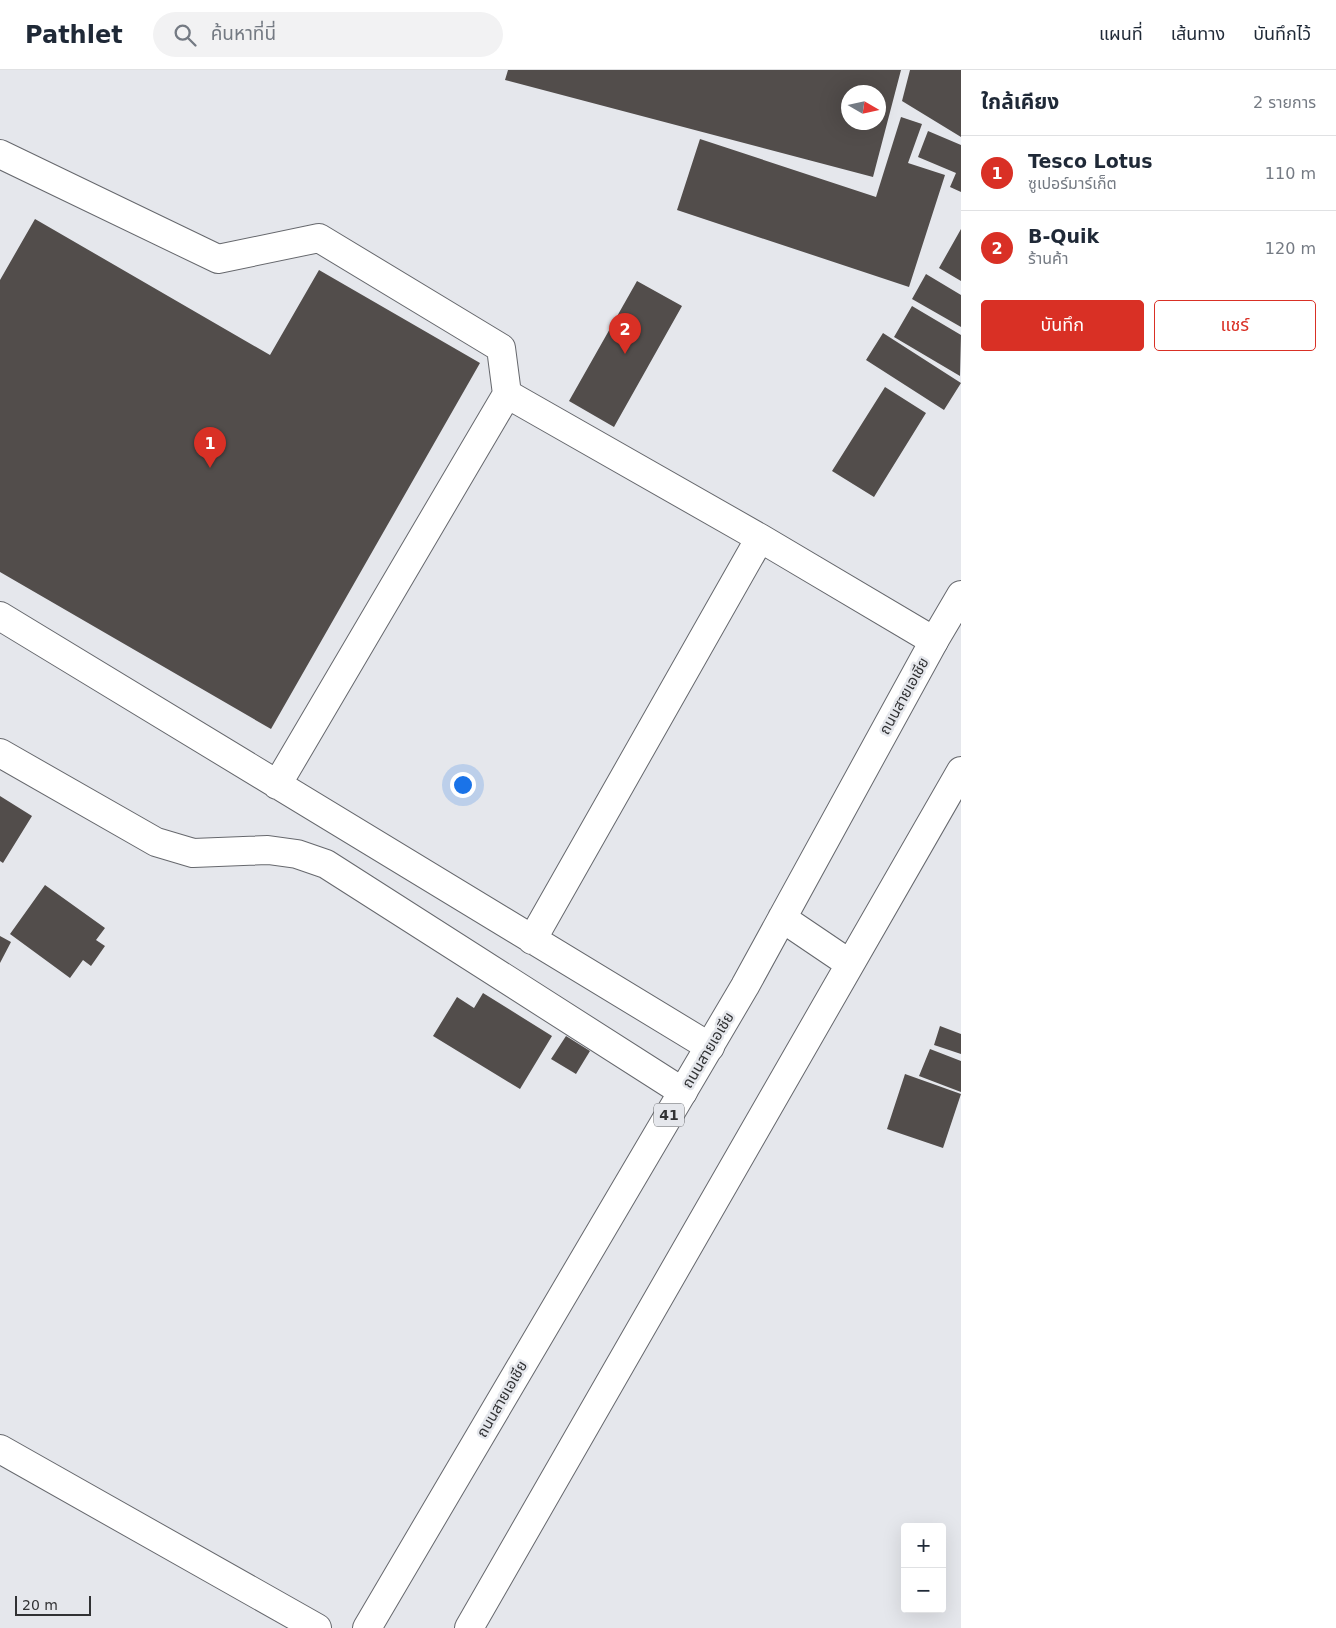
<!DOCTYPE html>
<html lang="th">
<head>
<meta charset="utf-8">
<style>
  body { margin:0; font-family:"DejaVu Sans","Noto Sans Thai",sans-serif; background:#f2f2f3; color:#1f2937 }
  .controls { position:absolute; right:15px; bottom:15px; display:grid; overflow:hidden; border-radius:5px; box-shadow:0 5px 20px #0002 }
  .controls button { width:45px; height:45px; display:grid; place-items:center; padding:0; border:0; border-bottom:1px solid #e0e1e3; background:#fff; color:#1f2937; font:25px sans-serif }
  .compass { position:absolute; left:841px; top:15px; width:45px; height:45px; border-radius:50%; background:#fff; box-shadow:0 5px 20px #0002; rotate:99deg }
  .scale { position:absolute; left:15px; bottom:12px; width:76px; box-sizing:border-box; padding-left:5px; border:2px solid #313234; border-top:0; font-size:14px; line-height:18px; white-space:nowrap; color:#313234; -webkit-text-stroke:4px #e5e7ec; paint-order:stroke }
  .you { position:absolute; left:462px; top:714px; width:18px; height:18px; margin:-12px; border:4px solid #fff; border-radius:50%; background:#1a73e8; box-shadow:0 0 0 8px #1a73e833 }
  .badge { display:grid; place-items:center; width:32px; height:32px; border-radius:50%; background:#d93025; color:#fff; font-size:16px; font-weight:700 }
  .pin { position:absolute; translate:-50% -41px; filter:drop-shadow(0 1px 2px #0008) }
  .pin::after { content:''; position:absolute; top:26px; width:18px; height:15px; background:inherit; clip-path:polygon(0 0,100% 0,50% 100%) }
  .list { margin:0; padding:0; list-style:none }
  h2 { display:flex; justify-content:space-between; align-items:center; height:65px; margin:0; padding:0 20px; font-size:21px }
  h2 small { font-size:16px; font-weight:400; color:#747a83 }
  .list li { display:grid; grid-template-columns:32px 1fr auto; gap:15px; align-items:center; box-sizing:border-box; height:75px; padding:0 20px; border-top:1px solid #e0e1e3 }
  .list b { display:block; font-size:19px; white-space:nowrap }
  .list p { margin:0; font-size:16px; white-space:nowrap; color:#747a83 }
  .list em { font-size:16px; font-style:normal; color:#747a83 }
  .actions { display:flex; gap:10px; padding:15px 20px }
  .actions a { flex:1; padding:11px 0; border:1px solid #d93025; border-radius:5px; text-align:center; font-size:18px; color:#d93025 }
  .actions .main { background:#d93025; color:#fff }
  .icon { flex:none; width:28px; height:28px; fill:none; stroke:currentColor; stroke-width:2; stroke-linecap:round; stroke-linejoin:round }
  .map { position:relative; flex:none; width:961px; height:1558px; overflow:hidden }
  header { display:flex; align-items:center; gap:30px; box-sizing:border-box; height:70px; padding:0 25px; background:#fff; border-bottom:1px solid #e0e1e3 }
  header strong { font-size:24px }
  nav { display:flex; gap:28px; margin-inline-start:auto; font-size:18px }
  .search { width:350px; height:45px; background:#f2f2f3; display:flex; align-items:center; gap:12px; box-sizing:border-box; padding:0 18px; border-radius:28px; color:#747a83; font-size:19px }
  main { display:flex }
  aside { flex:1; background:#fff }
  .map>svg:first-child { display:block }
  .building { fill:#524d4b; fill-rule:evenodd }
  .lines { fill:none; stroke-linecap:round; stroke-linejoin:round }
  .minor-casing { stroke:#66686d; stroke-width:30 }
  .highway-casing { stroke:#66686d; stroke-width:30 }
  .minor { stroke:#fff; stroke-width:28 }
  .highway { stroke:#fff; stroke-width:28 }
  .labels { text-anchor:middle; stroke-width:5; stroke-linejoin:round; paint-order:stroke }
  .shield { fill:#e5e7ec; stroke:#67686b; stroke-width:1 }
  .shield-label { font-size:14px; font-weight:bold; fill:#313234 }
  .street-label { font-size:15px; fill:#313234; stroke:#e5e7ec }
</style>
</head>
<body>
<header>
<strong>Pathlet</strong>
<div class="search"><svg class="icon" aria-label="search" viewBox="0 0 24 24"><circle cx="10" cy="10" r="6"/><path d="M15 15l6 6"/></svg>ค้นหาที่นี่</div>
<nav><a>แผนที่</a><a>เส้นทาง</a><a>บันทึกไว้</a></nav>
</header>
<main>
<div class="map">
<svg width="961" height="1558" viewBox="0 0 961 1558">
  <rect width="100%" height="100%" fill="#e5e7ec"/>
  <path class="building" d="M508,0h393l-28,107 -368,-97zM848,22h30v30h-30z
    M910,0h51v67l-59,-36z
    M901,47l21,7 -14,39 37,12 -36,112 -232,-77 23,-71 176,58z
    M928,61l33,14v47l-11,-5 6,-14 -38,-16z
    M35,149l235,136 49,-85 161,93 -209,366 -271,-157v-292z
    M961,159v52l-22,-13z
    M926,204l35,21v32l-49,-28z
    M637,211l45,25 -68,121 -45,-26z
    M912,236l49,29 -1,41 -66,-39z
    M883,263l78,50 -17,27 -78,-50z
    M885,317l41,26 -52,84 -42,-26z
    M0,726l32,20 -29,47 -3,-2z
    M45,815l60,43 -9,12 9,6 -14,20 -8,-6 -13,18 -60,-44z
    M0,866l11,6 -11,21z
    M483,923l69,43 -32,53 -87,-53 24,-39 17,11z
    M940,956l21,8v20l-27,-9z
    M566,966l24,15 -14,23 -25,-15z
    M930,979l31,12v31l-42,-16z
    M905,1004l56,20 -18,54 -56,-19z"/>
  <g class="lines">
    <defs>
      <path id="minor" d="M0,84l218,105 101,-21 182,110 6,46 -230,391
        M507,324l253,144 174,103
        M0,546l710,431
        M0,683l156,89 37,11 75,-3 29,4 29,10 357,228
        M532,870l228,-402
        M0,1379l317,179"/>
      <path id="highway" d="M782,848l68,46
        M367,1558l378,-642 189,-345 27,-46
        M469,1558l492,-857"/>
    </defs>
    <use href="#minor" class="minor-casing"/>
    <use href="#highway" class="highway-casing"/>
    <use href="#minor" class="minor"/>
    <use href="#highway" class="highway"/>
  </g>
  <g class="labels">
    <rect class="shield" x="654" y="1033.5" width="30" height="23" rx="4"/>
    <g class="shield-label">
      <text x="669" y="1050">41</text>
    </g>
    <g class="street-label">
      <text transform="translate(904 626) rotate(-61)" y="5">ถนนสายเอเชีย</text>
      <text transform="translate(708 980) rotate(-59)" y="5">ถนนสายเอเชีย</text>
      <text transform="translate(502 1329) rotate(-60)" y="5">ถนนสายเอเชีย</text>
    </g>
  </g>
</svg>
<div class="controls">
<button>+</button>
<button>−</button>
</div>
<svg class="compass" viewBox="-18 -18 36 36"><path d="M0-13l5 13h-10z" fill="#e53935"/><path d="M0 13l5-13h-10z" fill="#747a83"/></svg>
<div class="scale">20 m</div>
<div class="you"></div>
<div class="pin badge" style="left:210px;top:398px">1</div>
<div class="pin badge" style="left:625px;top:284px">2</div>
</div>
<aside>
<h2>ใกล้เคียง<small>2 รายการ</small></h2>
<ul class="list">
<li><span class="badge">1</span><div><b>Tesco Lotus</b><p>ซูเปอร์มาร์เก็ต</p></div><em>110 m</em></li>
<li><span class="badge">2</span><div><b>B-Quik</b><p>ร้านค้า</p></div><em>120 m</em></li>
</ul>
<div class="actions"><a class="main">บันทึก</a><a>แชร์</a></div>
</aside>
</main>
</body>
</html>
